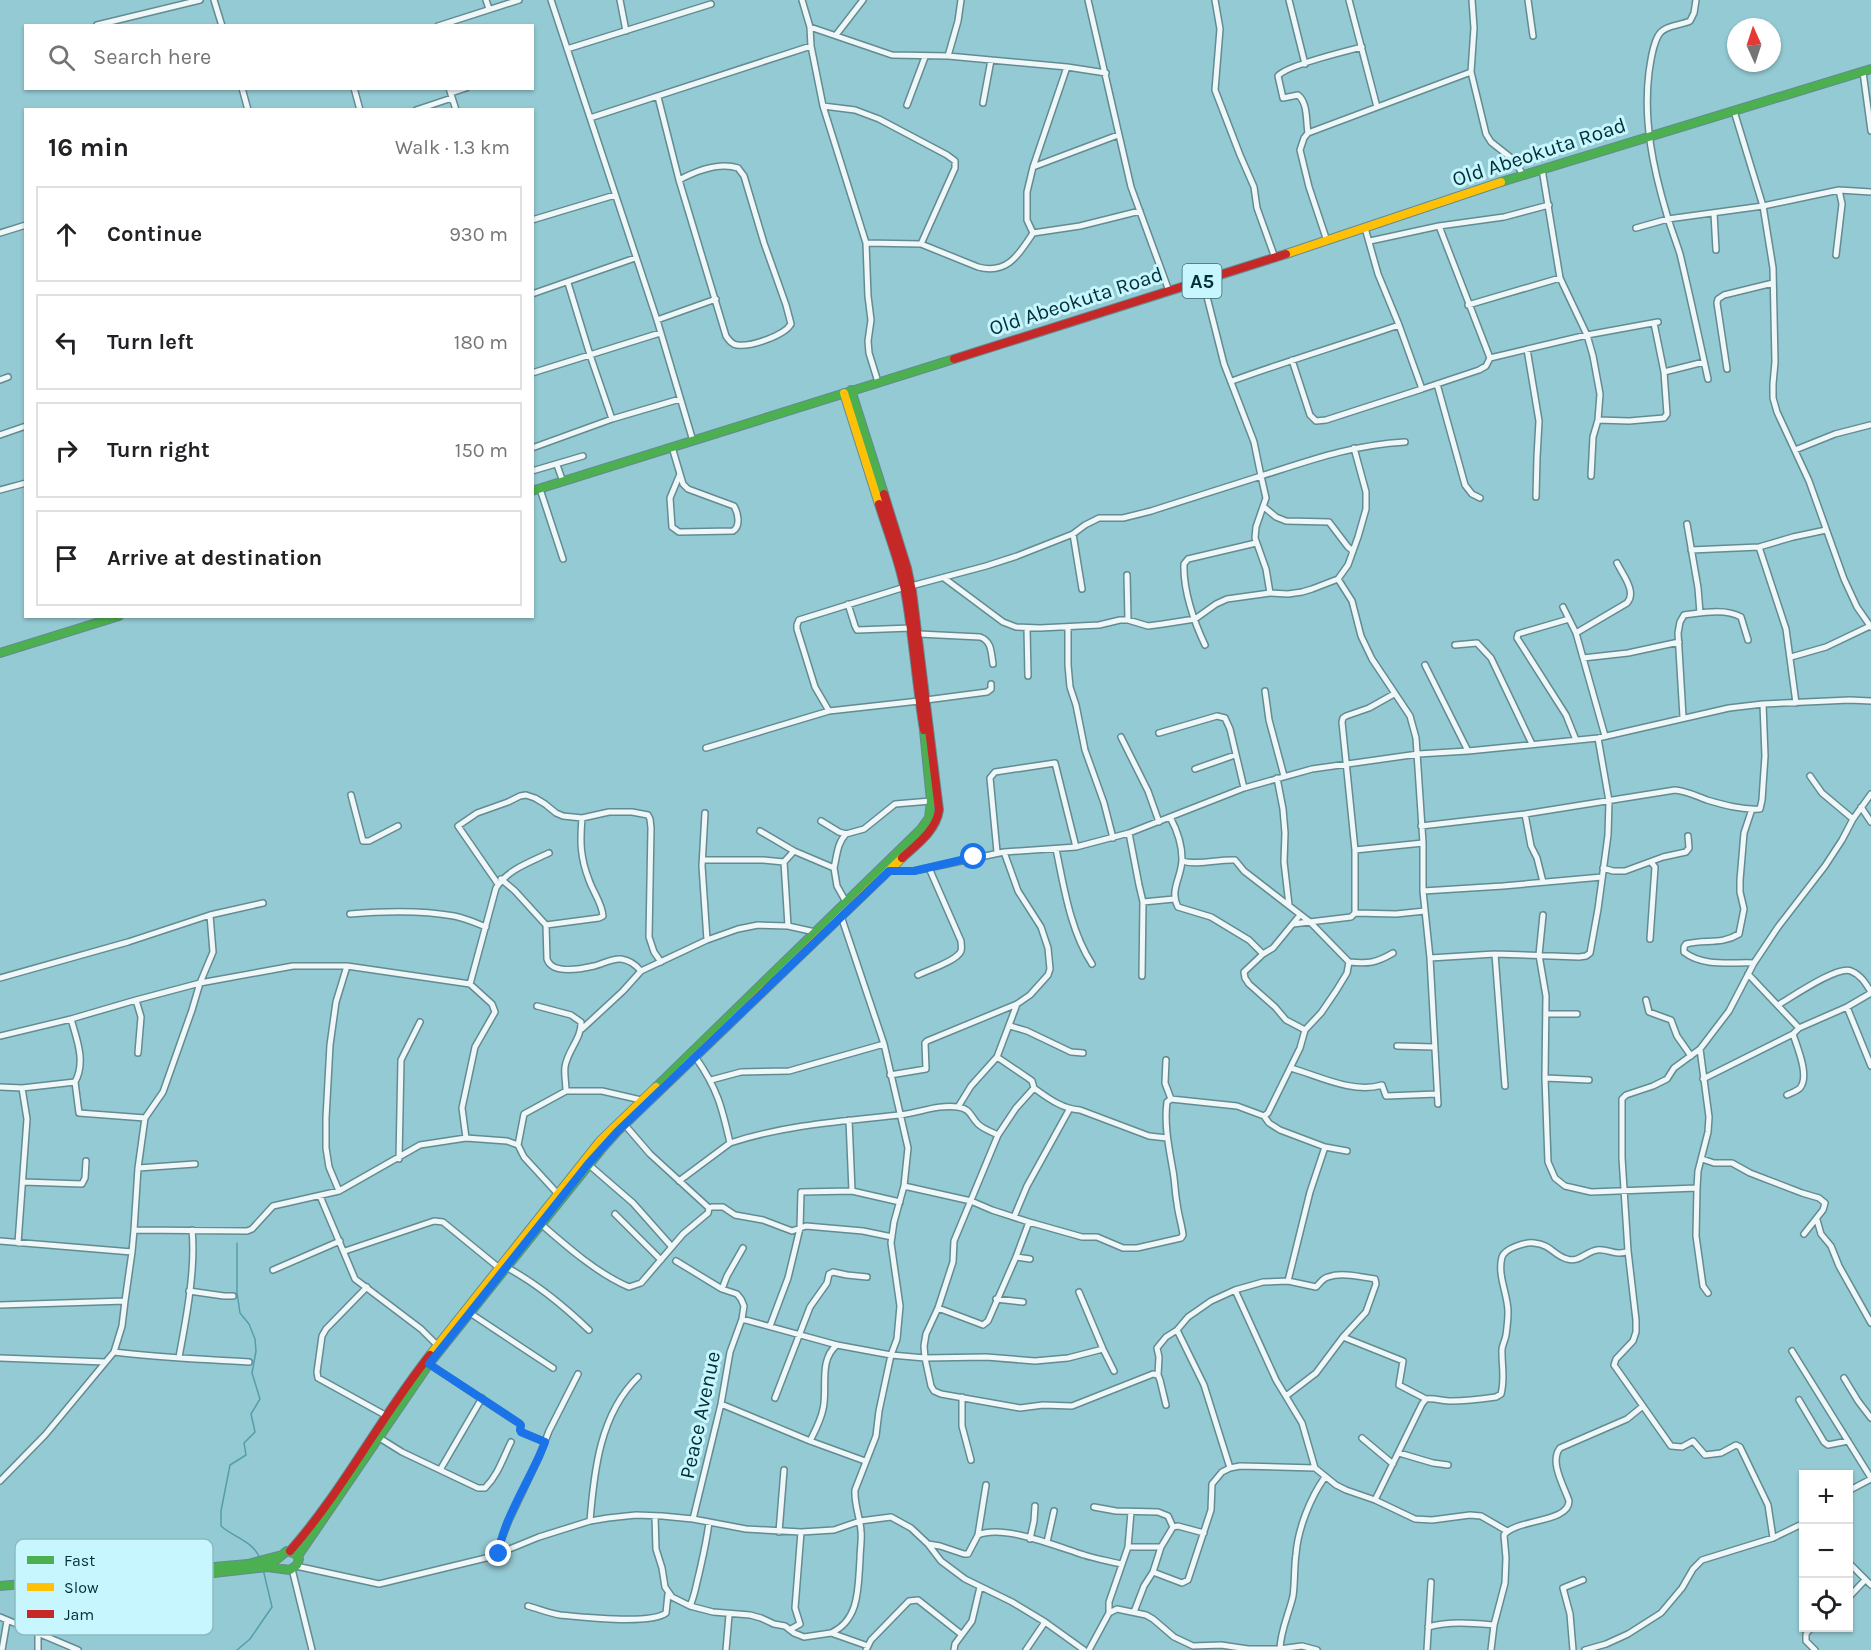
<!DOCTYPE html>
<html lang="en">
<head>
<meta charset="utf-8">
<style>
  body { margin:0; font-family:Karla,sans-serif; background:#f6f6f6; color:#202124 }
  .controls { position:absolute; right:18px; bottom:18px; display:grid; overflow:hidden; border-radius:0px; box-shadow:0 2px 4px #0004 }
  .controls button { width:54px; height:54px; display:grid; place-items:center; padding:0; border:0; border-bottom:2px solid #e0e0e0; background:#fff; color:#202124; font:30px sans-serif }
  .compass { position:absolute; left:1727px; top:18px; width:54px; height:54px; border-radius:50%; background:#fff; box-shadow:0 2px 4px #0004; rotate:357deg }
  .stop { position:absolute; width:18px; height:18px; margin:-14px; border:4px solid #1a73e8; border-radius:50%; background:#fff }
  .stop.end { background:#1a73e8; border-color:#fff; box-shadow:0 2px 6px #0008 }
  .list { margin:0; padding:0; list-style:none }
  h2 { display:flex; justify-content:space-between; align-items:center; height:78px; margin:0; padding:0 24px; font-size:26px }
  h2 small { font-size:20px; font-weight:400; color:#757577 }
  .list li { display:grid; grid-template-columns:39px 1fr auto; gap:18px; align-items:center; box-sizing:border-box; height:96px; margin:0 12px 12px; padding:0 12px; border:2px solid #e0e0e0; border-radius:0px }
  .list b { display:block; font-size:22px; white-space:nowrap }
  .list em { font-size:20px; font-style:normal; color:#757577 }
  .icon { flex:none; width:33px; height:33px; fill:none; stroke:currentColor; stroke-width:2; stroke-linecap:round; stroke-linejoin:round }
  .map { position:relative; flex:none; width:1871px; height:1650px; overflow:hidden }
  .search { position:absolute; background:#fff; box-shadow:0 2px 4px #0004; left:24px; top:24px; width:510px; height:66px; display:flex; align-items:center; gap:15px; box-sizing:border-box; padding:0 21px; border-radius:0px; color:#757577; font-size:22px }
  .panel { position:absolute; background:#fff; box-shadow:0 2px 4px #0004; left:24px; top:108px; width:510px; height:510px; border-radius:0px }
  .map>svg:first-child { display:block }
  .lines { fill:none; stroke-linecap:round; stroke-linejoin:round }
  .stream { stroke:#549eaa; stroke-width:1.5 }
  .street-casing { stroke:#638b92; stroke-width:8 }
  .fast-casing { stroke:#638b92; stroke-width:10 }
  .slow-casing { stroke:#638b92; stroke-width:10 }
  .jam-casing { stroke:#638b92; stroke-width:10 }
  .street { stroke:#eff7f8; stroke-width:5 }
  .fast { stroke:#4caf50; stroke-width:8 }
  .slow { stroke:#ffc107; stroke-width:8 }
  .jam { stroke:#c62828; stroke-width:8 }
  .route { stroke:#1a73e8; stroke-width:8 }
  .labels { text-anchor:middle; stroke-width:6; stroke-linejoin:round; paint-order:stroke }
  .shield { fill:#c8f6fe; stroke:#3c6b71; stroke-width:1.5 }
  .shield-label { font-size:20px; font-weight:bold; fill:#002f35 }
  .street-label { font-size:21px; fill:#002f35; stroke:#c8f6fe }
  .key { fill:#c8f6fe; stroke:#8cbac2; stroke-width:1.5 }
  .key-label { font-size:16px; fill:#002f35 }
</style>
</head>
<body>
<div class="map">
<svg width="1871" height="1650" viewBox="0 0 1871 1650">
  <rect width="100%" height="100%" fill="#94cad3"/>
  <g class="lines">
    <path class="stream" d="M237,1243v50l3,20 9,11 6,15 1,12 -4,22 8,26 -9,15 4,18 -11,11 2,12 -16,10 -9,46v15c12,11 34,16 39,33
      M237,1650l13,-11 22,-32 -9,-38"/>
    <defs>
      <path id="street" d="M214,0l8,26
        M486,0l3,9
        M551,0l106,320 36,121
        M620,0l6,31
        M802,0l8,27 1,19 12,60 43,137 2,53 3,24 -3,21 1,12 9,29
        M1088,0l43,187 38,104
        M1215,0l5,29 -5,61 25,65 14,32 3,21 18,50
        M1289,0l16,64
        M1349,0l28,107
        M1472,0l2,28 -3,44 15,62 5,8 24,19 8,14
        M1528,0l5,36
        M1696,0l-2,13 -4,8c-11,5 -26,4 -32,15 -6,11 -7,24 -9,36 -6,49 4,96 18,143 4,14 9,26 13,39 10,42 19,84 28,125
        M97,25l103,-25
        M438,26l81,-26
        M810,27l82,28 56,1 119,11 39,6
        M836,35l27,-35
        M567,49l144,-45
        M948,56l10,-35 3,-21
        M1863,72l8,59
        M242,88l6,22
        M354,88l6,22
        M449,88l7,22
        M451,93l15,-5
        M658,97l21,83 47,156c3,4 5,8 11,9 13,2 47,-9 54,-21l-5,-19 -22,-62 -20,-67 -6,-8c-19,-6 -42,3 -59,12
        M983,103l8,-43
        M907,105l18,-48
        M823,106l32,4 24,9 68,36 8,6v7l-34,76
        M416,110l36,-12
        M1734,111l29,95 10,62 2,94 -2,22v14l4,14 32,69 35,98 13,28 14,20
        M590,118l221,-72
        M1308,133l163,-61
        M1033,167l85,-32
        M1542,169l18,109 27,57 6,21 7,38 -2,26 -5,17 -2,39
        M1714,213l2,37
        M532,220l83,-25
        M1439,226l51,132
        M1636,228l32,-9 95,-13 76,-16 32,2
        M0,233l26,-8
        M1033,233l-6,-13v-28l6,-25 34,-100
        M1327,241l-18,-54 -9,-37 4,-12 4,-5c-2,-12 0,-30 -10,-38l-15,3 -5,-22c7,-10 68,-25 84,-29
        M1370,241l69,-15 65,-9 45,-12
        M866,243l55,1 57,23c30,8 41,-13 55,-34l47,-7 60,-15
        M1836,255l6,-51 -3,-14
        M568,283l22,72 22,64
        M532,294l103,-36
        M1468,305l92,-27
        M657,320l59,-21
        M1527,349l12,72 -2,36 -1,40
        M1292,360l18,55 6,6 10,-1 96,-31 -23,-64 -21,-51 -13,-46
        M1727,369l-10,-66 1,-4 6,-4 49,-12
        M1664,372l40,-10
        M532,373l128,-40
        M0,380l8,-3
        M1232,381c55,-20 112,-37 167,-56
        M1437,384l28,101 7,9 8,4
        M1422,389l57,-19 7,-4 4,-8 97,-23 71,-13
        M1598,420l31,1 35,-3 3,-4 -3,-42 -10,-49
        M0,435l26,-9
        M672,447l11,37 5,5 46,17c4,7 7,20 -1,25l-54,1 -7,-5 -2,-29 10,-24
        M532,448l80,-29 68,-20
        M1795,450l40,-16 35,-9
        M557,465l6,17
        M532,471l51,-15
        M540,489l23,70
        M0,490l26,-7
        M1264,507l12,10 10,4 43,1 19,25 5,4
        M1687,524l11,64 2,25
        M1073,534l9,55
        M1759,547l27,82 10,74
        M1691,550l68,-3 34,-10 33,-7
        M1127,575l1,45
        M944,578l59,44 13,5 24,1 59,-3 21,-5h8l20,6 15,-2 32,-5 21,-15 11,-5 43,-6 18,1 14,-2 10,-3 26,-10 10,-14 10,-28 8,-28v-17l-12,-44
        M1338,579l14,22 9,35 11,23 38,57 6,22 7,105v48l7,67 8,146
        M911,586l75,-20 31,-10 56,-22 12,-9 14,-7h24l28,-7 110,-35 -7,-34 -30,-78 -21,-83
        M1270,593l-4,-24 -11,-31 1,-11 10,-29 -5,-22c50,-16 91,-31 144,-34
        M848,604l7,22 2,4 54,-2
        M1563,607l13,26 29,103
        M1569,619l-48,14 -3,1 -1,4 49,77 10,25
        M1027,628l1,48
        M1068,628v37l2,22 6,18 9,45 19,53 9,35
        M1576,633l51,-30c10,-11 -4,-28 -10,-40
        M919,634l61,3c12,4 11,16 13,27
        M1205,645c-11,-23 -22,-55 -21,-81l4,-5 68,-16
        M1455,645l22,-2 14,15 41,86
        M1791,657l35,-10 44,-21
        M1583,658l45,-5 51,-11
        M1425,665l43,86
        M1265,691l4,29 15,56
        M926,700l61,-8 4,-3v-5
        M829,711l-14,-24 -18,-58v-4l2,-5 106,-33
        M1683,717l-5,-84 2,-11 4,-7c17,-2 41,-7 57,2l7,23
        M1159,733l58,-17 8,2 5,11 14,59
        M1121,737l27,54 11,31
        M706,748l123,-37 90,-10
        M1195,769l40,-14
        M1810,776l12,17 31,26
        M1277,778l6,31 2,24 -1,29 5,43
        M351,795l12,46h6l29,-15
        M1861,807l10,15
        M1752,809l-8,24 -4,47v12l4,17 -5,25c-18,11 -33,5 -53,10l-2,3v5c19,15 47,10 70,11
        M705,813l-3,53 5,74
        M1525,814l6,32 6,12 6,24
        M1170,817c7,13 12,27 12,42 0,18 -13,31 -4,48l33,10 38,23 14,14
        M821,821l18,11 7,2 18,-5 31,-25 36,-3
        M1421,826l104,-12 150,-24c12,1 21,6 32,10 17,5 35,10 53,9l2,-9 3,-44 -2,-52
        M760,831l34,20
        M1129,833l10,52 4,17 -1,74
        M1056,849c8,38 14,81 36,115
        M1355,850l68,-7
        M997,852l-7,-74 5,-6 60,-9 21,84
        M1004,852l72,-5 53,-14 115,-45 68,-19 106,-15 50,-3 130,-13 131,-30 34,-4 87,-4 21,1
        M703,860h60l21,2
        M1182,861c17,5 36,-2 53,-1l9,11 66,51 39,40c19,2 27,1 44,-9
        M834,868c3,-12 3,-25 12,-34
        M1603,868l10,3h12l38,-14 23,-5 3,-4 -1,-12
        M889,871h25l90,-19 14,39 23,36 7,21 2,21 -2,6 -18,20 -13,9 -90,37 -2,2 1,26 -36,6
        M501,879l14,12 31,34 1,34c5,16 34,10 47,7 9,-2 18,-8 27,-7 8,1 15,6 20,12
        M498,884l-40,-58 19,-13 31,-11 12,-6 6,-1 9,3 10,6 11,9 7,3 19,2 27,-6h23l16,3 2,4 1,9 -2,109 5,15 7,10
        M1423,891l80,-5 99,-9
        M1143,902l31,-3
        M1355,913l41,1 29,-3
        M350,914c34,-3 71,-4 104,2 11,2 22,7 32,11
        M1300,915l-27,33 -10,6 -19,18 1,6 4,6 26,23 11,13 19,10
        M1543,915l-4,40 7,41 -1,82 3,84 7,16 10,8 26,6 106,-4
        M1293,924l58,-7 4,-4v-63l-13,-128 1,-4 3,-2 23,-8 25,-14
        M546,925l53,-7 4,-2c-1,-13 -10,-24 -14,-36 -9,-23 -9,-39 -7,-62
        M788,926l-4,-64 10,-11 40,17 3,18 9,16
        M1650,939l5,-72 -4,-5
        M1495,954l10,132
        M1430,958l65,-4 84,3 7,-1 4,-3 8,-44 10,-74 1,-34 -11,-63
        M1748,974l51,54
        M918,975c10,-5 39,-14 43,-24 1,-3 0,-7 0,-10l-32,-73
        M0,978l128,-36 82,-27 53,-12
        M470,984l26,-96c11,-18 34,-26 53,-35
        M136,1000l5,17 -3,36
        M1646,1000l3,12 22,8 6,16 14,20
        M1778,1005c14,-8 60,-40 73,-34 10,4 15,13 20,21
        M537,1006l34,9 10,7c1,16 -14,29 -16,45 -1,7 1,16 1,24
        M1847,1007l24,59
        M1546,1014h31
        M1010,1026l17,5 44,21 12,1
        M582,1029l41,-38 18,-20 66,-31 31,-11 20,-4 30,1 27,6
        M0,1036l71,-17 65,-19 64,-17 93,-17h54l123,18 22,20 3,8 -20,35 -13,61 4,30
        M1397,1046l37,1
        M1700,1049l9,68 -1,15 -10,39 -1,17 -1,48 7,50 5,7
        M997,1057l31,21 4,3 2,7 -18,20 -18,27 -44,106 -1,21 -15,46 -12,26 -2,12 1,12 6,28 3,5 7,3 79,14 23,-3 29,1 81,-32 5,1 2,5 6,25
        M696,1058c21,30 26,49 34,85 54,-18 113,-22 169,-28 20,-2 39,-11 59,-8 13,2 12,9 20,17 5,5 14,8 20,11
        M1166,1060l-1,23 6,16
        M1291,1068c28,8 62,26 91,17l4,11 51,-2
        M1545,1078l44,2
        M1703,1079l90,-45 6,-6 48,-21 24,-14
        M711,1080l30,-8 48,-1 95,-27
        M75,1082l4,31 66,5
        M0,1087l22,1 5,31 -9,124
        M22,1088l53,-6c11,-20 2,-42 -4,-63
        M1034,1088c14,10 28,21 46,22l69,26 18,2
        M1787,1095c4,-2 10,-4 13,-7 10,-12 -3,-41 -7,-54
        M1171,1099l66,7 27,10 5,7 11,7 45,17 22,4
        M958,1107l13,-21 26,-29 20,-53
        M1264,1116l4,-3 32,-65 5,-18 16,-17 15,-22 11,-18 2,-11
        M849,1120l3,71
        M399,1159l2,-99 19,-38
        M1702,1159l12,4h18l18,10 52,20 17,5 6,5 -2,7 -19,24
        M588,1164l45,39 39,44
        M138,1168l57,-4
        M679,1181l51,-38
        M23,1182l59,2 3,-6 1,-17
        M904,1186l67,15 21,9 37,12 53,15h15l26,11h14l44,-10 2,-3c-1,-10 -5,-21 -6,-32 -2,-10 -2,-21 -4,-32 -4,-23 -9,-46 -6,-69l4,-3
        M339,1191l-10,-24 -3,-19v-30l4,-73 6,-43 11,-36
        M557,1193l-33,-36 -6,-12 6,-31 42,-23h36l39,9
        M320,1196l35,83 66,50 16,16
        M709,1208l3,-1h11l12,8 28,5 29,11 14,-5 57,5 29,6
        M615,1214l46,46
        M1014,1217l13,-31 42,-76
        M1817,1220l4,14 10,12 8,20 32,57
        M541,1224c25,22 57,50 88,63l12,-4 42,-49 25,-21 1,-5 -59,-54 -25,-29
        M134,1230l4,-62 7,-50 18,-26 29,-82 8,-27 13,-31 -3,-37
        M0,1241l132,11 -7,49
        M345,1251l89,-30 9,1 55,45
        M132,1252l2,-22 113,1 5,-2 21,-23 66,-15 81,-46 46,-7 41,3 11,4
        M1016,1257l14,2
        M676,1261l46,28 15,5 4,5 3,7 -2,13 -12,33 -9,52 -28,115
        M506,1267c30,16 58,39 83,63
        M273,1270l67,-29
        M1288,1281l22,-89 15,-45
        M367,1287l-41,42 -4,7 -5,36 1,6 67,37
        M722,1289l5,-13 16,-28
        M1235,1290l41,90 26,43 13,45 21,17 10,5 29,10 40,19 17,1 38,-5 11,1 26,15
        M189,1291l35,5h9
        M1079,1292l24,57 11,22
        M996,1299l27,3
        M0,1305l125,-4 -3,25 -8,26 -69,83 -45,46
        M938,1308l45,17 5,-4 28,-64 13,-35
        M470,1313l83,55
        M742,1319l95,26 54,10 34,3 61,-1 49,4 33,-3 35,-9
        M770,1326l18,-48 7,-29 5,-21 1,-36 51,-1 48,11
        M1177,1330l27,55 26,83
        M1343,1337l60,24 -4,24 27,14
        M1792,1351l79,127
        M114,1352c45,6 90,7 135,10
        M179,1357c7,-37 17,-89 13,-127
        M0,1358l105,4
        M429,1364l91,60 1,8 24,10
        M1158,1375l1,-18 -2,-9 9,-11 11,-7 11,-13 23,-16 24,-11 28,-8 25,-1 28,6c4,-4 7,-9 12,-10 14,-5 33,0 47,2l1,5 -10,28 -23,25 -27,36 -30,23
        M1844,1378l14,23 13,17
        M962,1397v29l9,34
        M775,1398l35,-91 17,-24 2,-9 4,-2 14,3 20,2
        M1799,1400l25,42 4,3 20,-4
        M721,1404l89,37 55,20
        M378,1437l24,15 76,36h7c13,-13 18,-30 26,-46
        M1362,1438l31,26
        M810,1441c5,-10 11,-21 13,-32 5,-20 -5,-49 14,-64
        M1399,1453l34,10 15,2
        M440,1470l42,-72
        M1848,1491l23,-12
        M1375,1500l47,-96 4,-5c9,-1 17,2 25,2 15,0 31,-2 45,-4l5,-3c4,-15 1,-26 1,-41 -1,-7 3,-11 4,-18 1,-7 2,-16 2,-23 0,-18 -11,-36 -6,-55 3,-9 24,-15 32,-14 18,2 19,12 33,16 12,4 18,-7 30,-9 11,-2 19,7 31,1
        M1094,1507l22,4 42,1 10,4 5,11
        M655,1516l1,33 6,19 3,19 7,10 18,9 23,6 37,3 11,3 13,6 11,2 9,7 10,4 27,-4 37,13
        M590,1521c4,-50 10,-107 48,-144
        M779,1532l5,-62
        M978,1535l8,-50
        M1773,1538l-5,-33 -28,-58 -4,-2 -15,8 -16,2 -12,-14 -11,6 -11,-1 -57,-81 2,-6 17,-18 3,-9v-12l-8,-69 -6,-93v-59l4,-4 27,-9 14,-7 7,-11 26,-19 29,-38 25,-48 24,-36 47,-61 17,-26 11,-21 18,-25
        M1030,1539l4,-18 1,-15
        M1047,1542l7,-31
        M928,1544l12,2 24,8h4l10,-19c26,-11 80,12 106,20 12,4 25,6 37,9
        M1128,1547h33
        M499,1554v-8l10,-26 30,-63 10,-26 29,-57
        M1848,1562l23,23
        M296,1566l83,18 111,-27 49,-20 51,-16 18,-3 28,-3 26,1 31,3 53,10 55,3 33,-2 26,-9 31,-4 20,11 17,16 13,17 24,18 47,23 33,20 39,28
        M292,1569l20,81
        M1153,1572l29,11 6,-3 23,-70 1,-26 10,-12 8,-4 10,-2 75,2
        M1848,1598l17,-18
        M528,1606c11,3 21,7 32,9 21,2 90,10 106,-2l2,-19
        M690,1606c5,-11 6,-21 9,-32 4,-18 8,-34 10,-52
        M1134,1612l10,-26 9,-14 8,-25 12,-20 5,-1 26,7
        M1109,1613v-11l19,-55 3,-35
        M0,1617l78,33
        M1428,1627c22,-6 43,-4 66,-2
        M1811,1628l-5,6v7l9,9
        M791,1629l9,-5 -5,-16 6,-76
        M831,1633c29,-13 27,-46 29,-74 0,-9 2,-19 1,-28 -1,-14 -7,-27 -6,-41l21,-54 3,-25 12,-56 6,-16 3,-33 -9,-63 3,-21 10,-36 4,-38 -24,-104 -43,-128
        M38,1634v16
        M2,1650l5,-29
        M726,1650l3,-35
        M866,1650l5,-10 38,-39 9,-1 43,34
        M954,1650l1,-6 17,-23 8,-34
        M1026,1650l19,-28
        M1089,1650l20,-37 8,-4 29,6 7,4 21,18 19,9 28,-1 27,4h31l23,-3 15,4
        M1280,1650c0,-19 9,-36 13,-54 2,-13 1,-28 3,-42 2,-25 14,-56 29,-77
        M1427,1650l4,-68
        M1491,1650l3,-25 11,-42 1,-25 -2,-23c11,-16 65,-12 65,-34 -5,-15 -20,-39 -9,-53l67,-29 16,-13
        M1573,1650l-3,-36 -7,-26 20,-8
        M1585,1650l21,-6 22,-10 33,-21 21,-25 11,-19 9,-9 71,-22 31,-15"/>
      <path id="fast" d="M1501,182l370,-113
        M851,390l33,104
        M532,491l422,-132
        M0,653l119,-37
        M656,1087l265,-258 8,-11 2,-17 -7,-71
        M298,1556l131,-192 171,-213
        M196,1575l71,-8
        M0,1586l248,-22 34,-9 5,-4 9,3 3,5 -2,6 -7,5 -23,-3 15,-12"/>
      <path id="slow" d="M1286,254l215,-72
        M844,393l35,111
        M600,1151l17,-19 285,-274
        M430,1355l170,-214 56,-54"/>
      <path id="jam" d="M954,359l332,-105
        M884,494l23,74 5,23 27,219c-3,21 -23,35 -37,48
        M879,504c10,32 23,64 28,98 7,43 10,86 17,128
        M290,1551c53,-60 90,-133 140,-196"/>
    </defs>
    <use href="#street" class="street-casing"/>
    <use href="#fast" class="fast-casing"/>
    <use href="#slow" class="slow-casing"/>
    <use href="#jam" class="jam-casing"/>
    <use href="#street" class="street"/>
    <use href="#fast" class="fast"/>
    <use href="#slow" class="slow"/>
    <use href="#jam" class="jam"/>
  </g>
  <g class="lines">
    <path class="route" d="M499,1554c0,-28 36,-83 46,-112l-24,-10 -1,-2 1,-5 -2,-2 -90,-59 159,-200 29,-32 272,-261h25l60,-14"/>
  </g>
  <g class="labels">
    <rect class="shield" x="1182.5" y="264" width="39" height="34" rx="4.5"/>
    <g class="shield-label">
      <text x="1202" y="288">A5</text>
    </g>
    <g class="street-label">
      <text transform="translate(1539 152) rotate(-18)" y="7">Old Abeokuta Road</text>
      <text transform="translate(1076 301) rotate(-18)" y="7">Old Abeokuta Road</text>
      <text transform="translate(700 1415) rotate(-78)" y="7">Peace Avenue</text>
    </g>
  </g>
  <rect x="15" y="1539" width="198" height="96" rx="9" class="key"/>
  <rect x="27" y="1556" width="27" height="8" fill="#4caf50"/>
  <rect x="27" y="1583" width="27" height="8" fill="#ffc107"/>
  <rect x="27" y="1610" width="27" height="8" fill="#c62828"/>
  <g class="key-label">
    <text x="64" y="1566">Fast</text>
    <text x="64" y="1593">Slow</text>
    <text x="64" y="1620">Jam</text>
  </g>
</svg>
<div class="controls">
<button>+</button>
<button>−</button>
<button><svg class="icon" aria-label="locate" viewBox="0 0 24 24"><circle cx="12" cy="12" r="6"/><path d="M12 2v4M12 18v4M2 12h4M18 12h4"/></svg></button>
</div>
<svg class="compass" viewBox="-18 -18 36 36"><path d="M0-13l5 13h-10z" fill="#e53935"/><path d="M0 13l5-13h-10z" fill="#757577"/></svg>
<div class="stop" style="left:974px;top:857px"></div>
<div class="stop end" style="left:499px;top:1554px"></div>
<div class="search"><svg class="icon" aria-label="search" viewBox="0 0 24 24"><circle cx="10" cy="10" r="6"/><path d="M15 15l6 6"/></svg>Search here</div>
<section class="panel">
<h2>16 min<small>Walk · 1.3 km</small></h2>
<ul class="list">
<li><svg class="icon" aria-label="ahead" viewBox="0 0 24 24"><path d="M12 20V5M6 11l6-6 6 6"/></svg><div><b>Continue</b></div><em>930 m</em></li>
<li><svg class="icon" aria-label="left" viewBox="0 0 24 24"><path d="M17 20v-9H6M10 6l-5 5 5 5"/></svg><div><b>Turn left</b></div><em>180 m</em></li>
<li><svg class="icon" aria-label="right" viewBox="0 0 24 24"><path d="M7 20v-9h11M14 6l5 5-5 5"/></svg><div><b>Turn right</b></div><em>150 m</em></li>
<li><svg class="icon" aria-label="arrive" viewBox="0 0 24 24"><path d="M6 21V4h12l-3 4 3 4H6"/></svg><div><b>Arrive at destination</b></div></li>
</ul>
</section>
</div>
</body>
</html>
